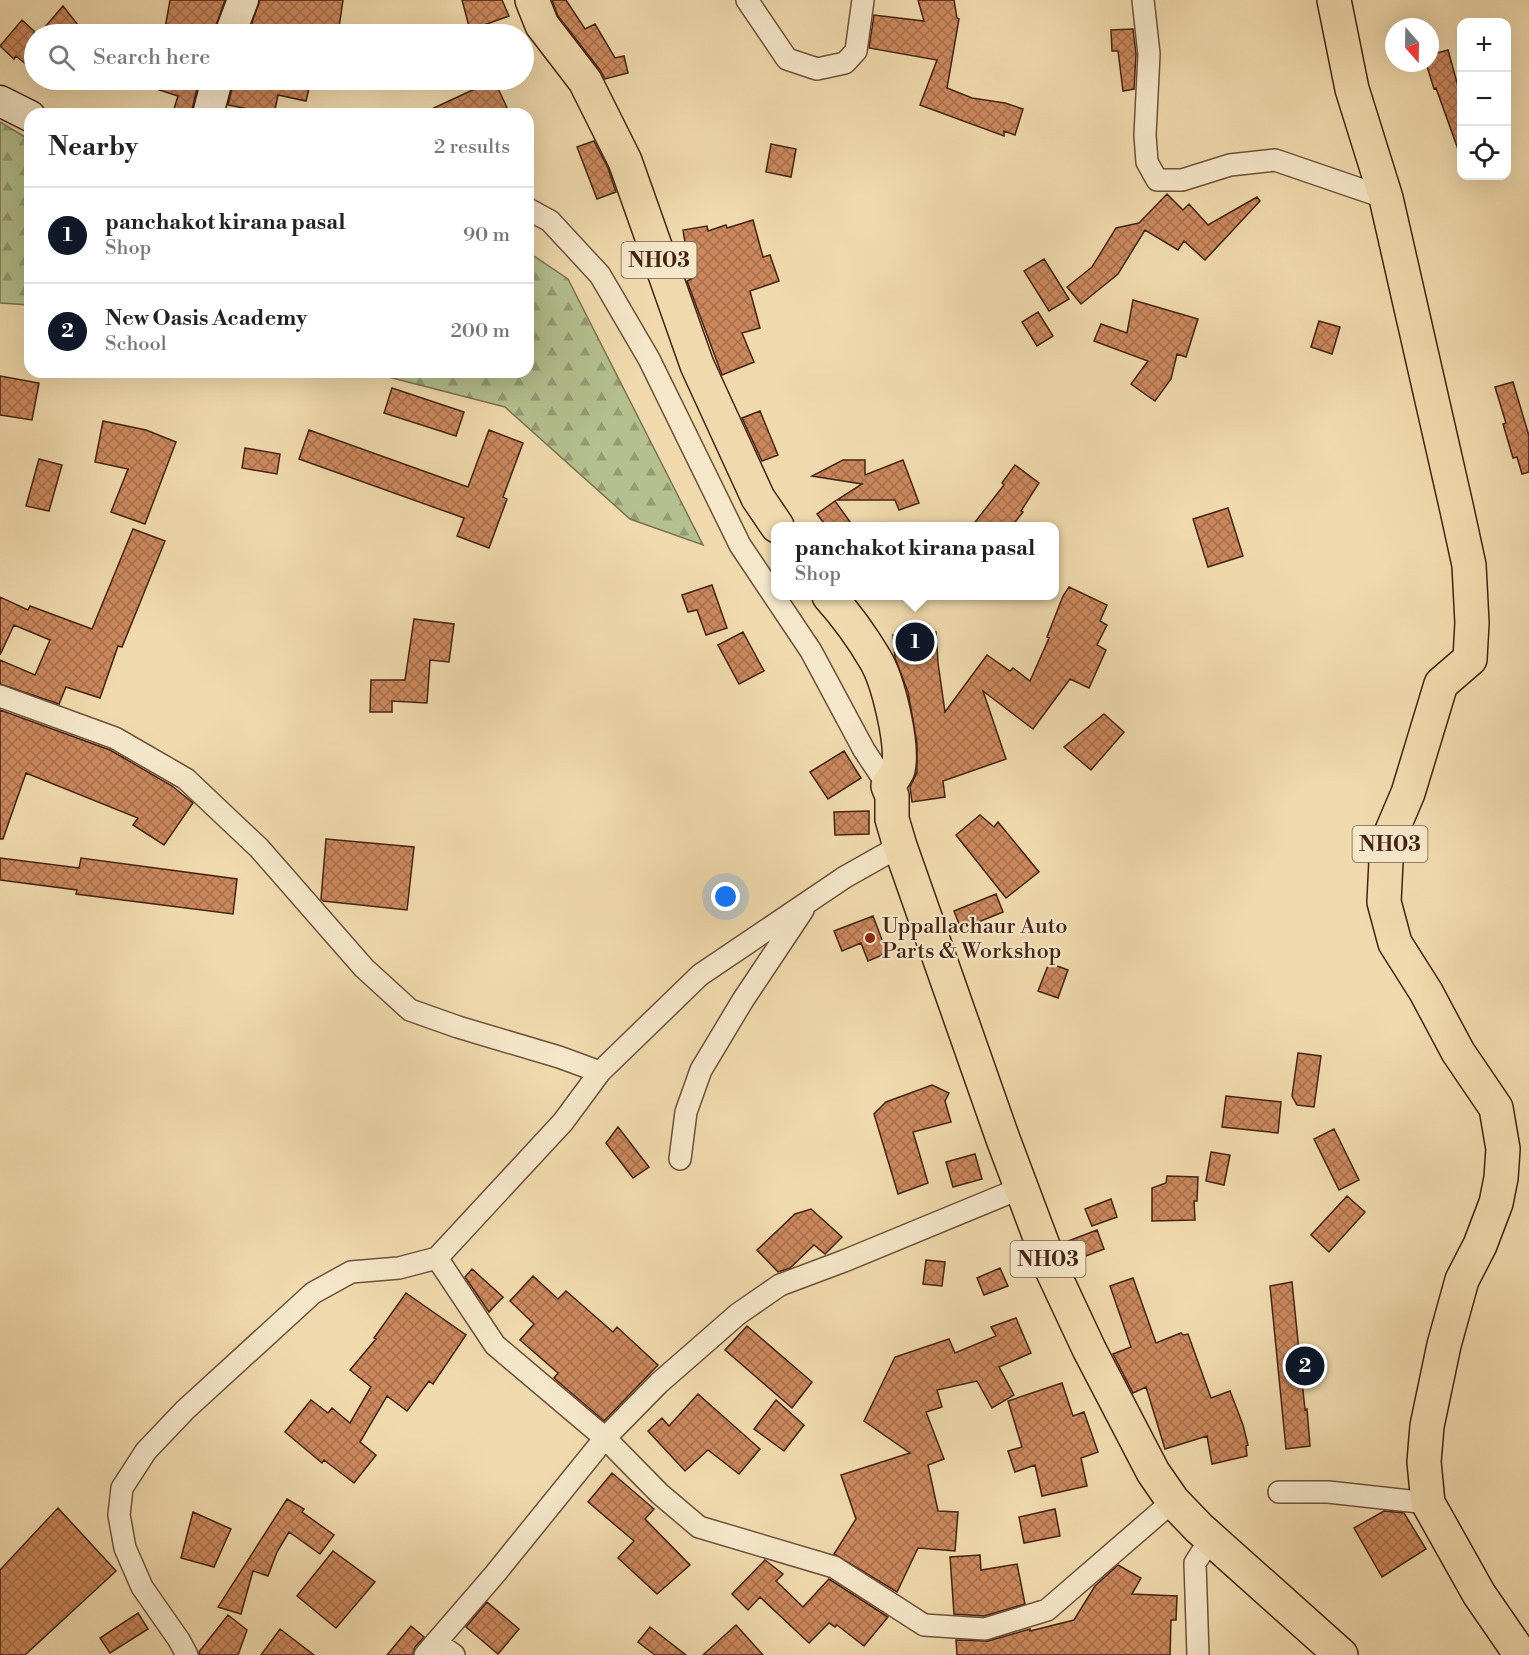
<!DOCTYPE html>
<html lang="en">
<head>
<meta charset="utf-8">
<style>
  body { margin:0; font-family:"Libre Bodoni",serif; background:#f6f6f6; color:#222 }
  .controls { position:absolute; right:18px; top:18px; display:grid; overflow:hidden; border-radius:12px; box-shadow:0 6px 24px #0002 }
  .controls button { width:54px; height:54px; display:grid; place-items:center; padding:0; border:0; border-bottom:2px solid #e0e0e0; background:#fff; color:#222; font:30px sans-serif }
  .compass { position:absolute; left:1385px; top:18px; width:54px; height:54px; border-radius:50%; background:#fff; box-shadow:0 6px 24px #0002; rotate:160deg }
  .you { position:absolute; left:726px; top:897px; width:21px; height:21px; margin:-15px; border:4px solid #fff; border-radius:50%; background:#1a73e8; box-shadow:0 0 0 9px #1a73e833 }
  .badge { display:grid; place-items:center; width:39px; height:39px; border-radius:50%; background:#111827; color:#fff; font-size:20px; font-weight:700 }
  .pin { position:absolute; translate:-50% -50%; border:3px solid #fff; box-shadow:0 2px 6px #0006 }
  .popup { position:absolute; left:771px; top:522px; width:288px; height:78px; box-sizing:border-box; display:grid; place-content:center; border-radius:12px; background:#fff; filter:drop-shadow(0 2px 4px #0005); font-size:20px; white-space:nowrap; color:#767676 }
  .popup b { font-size:22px; color:#222 }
  .popup::after { content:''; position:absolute; left:50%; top:100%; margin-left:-12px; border:12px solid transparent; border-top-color:#fff }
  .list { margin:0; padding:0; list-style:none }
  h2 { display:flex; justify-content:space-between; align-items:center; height:78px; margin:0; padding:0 24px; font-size:26px }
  h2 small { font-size:20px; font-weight:400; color:#767676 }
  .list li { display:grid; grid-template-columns:39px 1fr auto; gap:18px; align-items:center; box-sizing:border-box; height:96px; padding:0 24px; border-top:2px solid #e0e0e0 }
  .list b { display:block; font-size:22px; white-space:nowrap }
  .list p { margin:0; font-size:20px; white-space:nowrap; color:#767676 }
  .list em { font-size:20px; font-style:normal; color:#767676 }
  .icon { flex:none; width:33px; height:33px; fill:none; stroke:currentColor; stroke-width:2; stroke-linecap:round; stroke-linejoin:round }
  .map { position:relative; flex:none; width:1529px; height:1655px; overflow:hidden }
  .search { position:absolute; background:#fff; box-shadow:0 6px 24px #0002; left:24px; top:24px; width:510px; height:66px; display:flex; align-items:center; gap:15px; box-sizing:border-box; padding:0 21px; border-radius:33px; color:#767676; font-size:22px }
  .panel { position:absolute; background:#fff; box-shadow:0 6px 24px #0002; left:24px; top:108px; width:510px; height:270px; border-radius:18px }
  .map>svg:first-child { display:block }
  .forest { fill:url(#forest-firs); stroke:#7c7252; stroke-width:1.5 }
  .building { fill:url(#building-cross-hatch); stroke:#442314; stroke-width:1.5 }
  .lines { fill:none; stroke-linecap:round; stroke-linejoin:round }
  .street-casing { stroke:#6f513a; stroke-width:24 }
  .secondary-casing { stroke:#442314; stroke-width:33 }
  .primary-casing { stroke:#442314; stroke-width:36 }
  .street { stroke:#f5e7ca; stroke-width:21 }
  .secondary { stroke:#f5e7ca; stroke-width:30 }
  .primary { stroke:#f0daad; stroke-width:33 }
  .poi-dot { fill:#8f2418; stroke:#f5e7ca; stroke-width:2 }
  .labels { text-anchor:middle; stroke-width:4.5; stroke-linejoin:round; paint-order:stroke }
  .shield { fill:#f5e7ca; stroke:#795e4b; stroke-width:1.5 }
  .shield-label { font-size:21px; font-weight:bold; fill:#442314 }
  .poi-label { font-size:22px; fill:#442314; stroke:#f5e7ca; text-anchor:start }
</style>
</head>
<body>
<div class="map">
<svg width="1529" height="1655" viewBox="0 0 1529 1655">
  <defs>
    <pattern id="forest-firs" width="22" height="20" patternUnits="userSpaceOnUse" patternTransform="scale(1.5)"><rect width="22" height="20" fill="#b4c18f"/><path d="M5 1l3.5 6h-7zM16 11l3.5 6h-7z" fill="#949c74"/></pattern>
    <pattern id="building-cross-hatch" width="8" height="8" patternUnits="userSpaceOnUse" patternTransform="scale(1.5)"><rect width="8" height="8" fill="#cb885d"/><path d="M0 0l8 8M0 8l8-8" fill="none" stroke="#a66f4c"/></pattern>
  </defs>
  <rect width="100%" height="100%" fill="#f0daad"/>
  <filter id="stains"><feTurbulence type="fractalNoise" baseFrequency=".00333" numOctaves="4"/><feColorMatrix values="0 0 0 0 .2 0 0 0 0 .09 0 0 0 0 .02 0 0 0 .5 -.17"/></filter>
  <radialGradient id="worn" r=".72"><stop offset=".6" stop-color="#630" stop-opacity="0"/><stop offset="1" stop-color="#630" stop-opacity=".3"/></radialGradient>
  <path class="forest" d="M0,122l30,18v165l-30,-2z
    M528,252l40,27 135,266 -73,-26 -125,-112 -136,-35h159z"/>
  <path class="building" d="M170,0h55l-12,34h-49z
    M260,0h83l-5,34h-90z
    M462,0h40l7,16 -39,14z
    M552,0h14l19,29 10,-5 20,34 9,-2 4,17 -23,6 -5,-9 -42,-54z
    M918,0h36l3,18 2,1 -12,69 25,10 33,5 18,6 -8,26 -11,-4v5l-84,-31 17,-45 -68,-12 5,-33 50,6z
    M63,6l22,28h-46z
    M22,20l12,11v40l-18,-15 -2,3 -14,-13z
    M1133,29l3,25 -2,35 -11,2 -5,-40h-6l-1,-21z
    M1448,50l13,47v55h-2l-23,-64 -2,1 -8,-26h4v-8z
    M142,80h57l-8,34 -17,-5 4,-13 -37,-12z
    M234,80h77l-5,21 -28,-6 -4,19 -46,-9z
    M494,80l16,34h-89z
    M594,141l14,27 8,24 -19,7 -20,-52z
    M771,144l25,5 -5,28 -25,-5z
    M1167,194l16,16 6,-6 19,21 49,-28 3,4 -55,59 -21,-19 -6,9 -33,-20 -27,44 -37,30 -14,-17 25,-20 24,-39 23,-5z
    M753,220l10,37 7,-2 9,26 -29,10 10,37 -18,5 12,29 -32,13 -35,-94 4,-2 -8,-49 24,-4 1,5 18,-6 1,3z
    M1044,259l25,40 -20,12 -25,-40z
    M1133,300l65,19 -12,38 -9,-3 -6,25 -16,22 -24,-17 17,-23 -54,-20 7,-17 26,9z
    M1038,312l15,24 -16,10 -15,-24z
    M1319,321l21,6 -8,27 -21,-7z
    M0,376l39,7 -7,37 -32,-5z
    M1513,382l16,54v36l-7,2 -5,-17 -4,1 -10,-34 3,-1 -11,-36z
    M392,388l72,24 -8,24 -72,-23z
    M760,411l18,44 -16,6 -20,-43z
    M103,421l43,9 30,12 -31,82 -34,-12 17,-43 -33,-7z
    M309,430l159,57 21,-57 34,13 -20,54 4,2 -18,49 -32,-12 7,-18 -165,-59z
    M245,448l35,6 -3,20 -35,-6z
    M39,459l23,6 -13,46 -23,-5z
    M843,460h22v15l38,-15 16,43 -20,7 -4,-10h-58l25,-16 -50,-8z
    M1015,465l24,18 -18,28 2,1 -11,14h-40l32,-41 -2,-2z
    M835,501l18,25h-27l-9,-12z
    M1228,508l15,48 -35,11 -15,-48z
    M133,529l32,12 -43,106 -4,-1 -18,52 -34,-11 -7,17 -59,-20v-24l35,15 15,-35 -36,-15 -14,30v-58l28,13 2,-4 62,23z
    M712,585l15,43 -21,7 -9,-25 -9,2 -6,-17z
    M1069,587l38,18 -7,16 7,4 -10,20 9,5 -17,38 -19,-9 -37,50 -50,-38 23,68 -63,22 2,16 -33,5 -2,-15 7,-15v-29l-9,-51 -13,-34 -2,-23 43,-3 2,31 7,49 42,-57 23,16 3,-3 17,13 19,-43 -2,-1 16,-41z
    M414,619l40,5 -5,38 -19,-2 -3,43 -35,-2v11h-22l1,-32h34z
    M743,632l21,39 -25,13 -21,-39z
    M0,710l110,40 62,36 21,17 -29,42 -31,-20 5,-7 -112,-45 -23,66h-3z
    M1104,714l20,18 -33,38 -27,-23z
    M844,751l17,27 -33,21 -18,-27z
    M869,811v23l-34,1 -1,-23z
    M980,815l14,12 4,-5 41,50 -33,26 -50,-63z
    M326,839l88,8 -7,63 -84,-9 -2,-2z
    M0,858l79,10 2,-10 156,21 -4,35 -157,-20 1,-4 -77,-10z
    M996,894l7,18 -42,17 -7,-18z
    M873,916l14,37 -19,8 -7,-18 -19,8 -8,-20z
    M1049,963l19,7 -10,28 -20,-7z
    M1298,1053l23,3 -7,51 -17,-2 -5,-9z
    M932,1085l17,8 -4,8 6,21 -38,10 15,51 -30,11 -24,-80 12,-12z
    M1226,1096l55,6 -3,31 -56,-6z
    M618,1127l31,40 -16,11 -27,-35z
    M1334,1129l25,51 -20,10 -25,-51z
    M1211,1152l19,3 -6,30 -18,-4z
    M975,1154l7,25 -29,8 -7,-25z
    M1167,1176l31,1 -1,24h-3l1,19 -43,1v-33l14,-5z
    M1347,1196l18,16 -36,40 -18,-17z
    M1111,1199l6,18 -25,9 -7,-17z
    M811,1209l31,28 -17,17 -11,-9 -24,23 -12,4 -21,-22 38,-36z
    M1097,1230l7,19 -34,13 -7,-19z
    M926,1260l19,2 -3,24 -19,-2z
    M1000,1268l8,18 -24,9 -7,-17z
    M472,1269l31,28 -14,15 -24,-35z
    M533,1276l25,23 8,-8 47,41 4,-5 41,38 -54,56 -50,-43 4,-5 -38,-33 14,-16 -24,-23z
    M1133,1278l23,65 25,-10 2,2 5,-1 23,64 19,-7 13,34 5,20 -2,1 1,10 -35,8 -5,-28 -42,13 -19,-62 -13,6 -20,-39 18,-7 -21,-61z
    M1292,1282l13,128 2,-1 3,37 -24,3 -16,-163z
    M406,1293l60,42 -33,49 -4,-3 -22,30 -20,-15 -27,46 16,13 -22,28 -30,-23 -2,3 -37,-31 26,-32 17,13 4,-5 18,15 21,-36 -21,-17 26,-31 -2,-1z
    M1016,1318l15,35 -32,14 15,28 -22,13 -15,-27 -40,9 5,17 -16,5 18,47 -16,6 10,46 20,1 -3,39 -37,-3 -21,44 -63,-38 22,-35 -15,-44 69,-22 -46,-32 31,-64 54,-18 6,14 41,-17 -5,-9z
    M747,1326l65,56 -20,26 -67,-58z
    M1062,1383l11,33 11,-4 14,40 -17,6 6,28 -45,10 -7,-31 -20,7 -7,-21 14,-4 -14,-46z
    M698,1394l62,55 -21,25 -31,-24 -23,21 -37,-40 14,-13 7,8z
    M776,1400l28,25 -20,26 -30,-22z
    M612,1473l42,36 -9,10 45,46 -33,29 -39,-36 16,-17 -46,-39z
    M287,1499l17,10 -2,3 32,23 -14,19 -31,-22 -12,20 -9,24 -15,-5 -12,43 -23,-7z
    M58,1508l58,63 -91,84h-25v-85z
    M1055,1509l5,27 -36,7 -5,-26z
    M1384,1511l20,2 22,36 -44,28 -28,-49z
    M193,1512l38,17 -17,38 -33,-9z
    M333,1551l42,31 -39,46 -39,-32z
    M980,1555l1,15 36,-6 8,40 -41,12 -30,-2 -4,-57z
    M765,1560l18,14 -7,7 27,26 26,-28 59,38 -24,29 -27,-21 -2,2 -6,-4 -20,20 -49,-46 -12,13 -16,-16z
    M1118,1565l23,13 -9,16 45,2 -1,24h-5l-1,35h-213l-1,-15 32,1 42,-12v2l44,-11 21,-34z
    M487,1602l32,27 -21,25 -32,-27z
    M138,1613l10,16 -38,24 -10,-15z
    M228,1615l19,15 -9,25h-38l-1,-3z
    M736,1625l27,30h-60z
    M411,1626l13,11 -9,10 -2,8h-26z
    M650,1627l36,28h-31l-17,-13z
    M280,1629l34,26h-53z"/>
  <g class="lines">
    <defs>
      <path id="street" d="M747,0l40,59 30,10 28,-6 11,-12 7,-51
        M1143,0l6,54 -4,81 2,27 10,18h25l48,-15 45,-5 111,38
        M528,209l22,12 50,54 49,84 91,186 71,106 53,99 24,36
        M0,696l115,42 71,41 73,69 105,120 46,42 48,17 101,30 41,15
        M680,1159l6,-47 15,-42 42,-70 60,-90
        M437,1258l58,87 110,93 55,56 39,33 135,40 90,58 61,4 62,-19 126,-109
        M1279,1492h49l100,11
        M436,1642l18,13
        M187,1655l-8,-15 -37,-53 -17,-39 -6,-33 3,-27 24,-37 39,-41 128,-117 38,-21 48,-4 38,-10 126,-136 37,-50 100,-97 145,-98 55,-31
        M425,1655l70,-81 110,-136 54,-55 79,-69 42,-29 64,-24 177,-73
        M1198,1655l-3,-92 16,-25"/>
      <path id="secondary" d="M230,34l13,-34
        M0,101l30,15
        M208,114l9,-34"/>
      <path id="primary" d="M532,0l10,25 43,56 40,80 72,204 61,133 19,28
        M1334,0l18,89 34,109 71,312 12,55 3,58 -2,36 -29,25 -33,109 -17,40 -5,28 -2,41 11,41 31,49 32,60 38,56 7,41 -2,29 -5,25 -16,42 -18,35 -18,65 -17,81 -3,36 4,41 51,91 42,61
        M829,596c17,19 33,41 46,63 13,21 29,87 23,111 -2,5 -7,11 -10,16l4,10v23l8,27 103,293 50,133 36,77 64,123 20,29 26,27 142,127"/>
    </defs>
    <use href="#street" class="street-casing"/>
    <use href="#secondary" class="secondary-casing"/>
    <use href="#primary" class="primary-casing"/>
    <use href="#street" class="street"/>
    <use href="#secondary" class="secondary"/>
    <use href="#primary" class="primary"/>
  </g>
  <circle class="poi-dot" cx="870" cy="938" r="6"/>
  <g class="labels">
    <g class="shield">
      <rect x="621.5" y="242" width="75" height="36" rx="4.5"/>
      <rect x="1352.5" y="826" width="75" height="36" rx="4.5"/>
      <rect x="1010.5" y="1241" width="75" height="36" rx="4.5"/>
    </g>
    <g class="shield-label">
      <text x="659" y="267">NH03</text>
      <text x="1390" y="851">NH03</text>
      <text x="1048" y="1266">NH03</text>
    </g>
    <g class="poi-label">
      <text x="882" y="933">Uppallachaur Auto<tspan x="882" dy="25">Parts &amp; Workshop</tspan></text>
    </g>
  </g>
  <rect width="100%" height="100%" filter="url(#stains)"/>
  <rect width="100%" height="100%" fill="url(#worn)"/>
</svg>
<div class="controls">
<button>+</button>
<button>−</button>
<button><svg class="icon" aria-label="locate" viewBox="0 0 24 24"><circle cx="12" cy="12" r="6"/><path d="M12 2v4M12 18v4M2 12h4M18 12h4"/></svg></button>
</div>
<svg class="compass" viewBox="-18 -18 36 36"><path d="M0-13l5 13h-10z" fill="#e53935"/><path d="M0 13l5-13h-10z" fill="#767676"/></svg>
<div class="you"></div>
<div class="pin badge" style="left:915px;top:642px">1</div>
<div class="popup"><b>panchakot kirana pasal</b>Shop</div>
<div class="pin badge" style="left:1305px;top:1366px">2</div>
<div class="search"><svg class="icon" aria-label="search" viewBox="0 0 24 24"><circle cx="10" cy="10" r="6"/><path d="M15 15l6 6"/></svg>Search here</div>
<section class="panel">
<h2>Nearby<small>2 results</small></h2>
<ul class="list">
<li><span class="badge">1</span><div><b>panchakot kirana pasal</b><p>Shop</p></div><em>90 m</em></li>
<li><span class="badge">2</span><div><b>New Oasis Academy</b><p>School</p></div><em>200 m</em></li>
</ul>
</section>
</div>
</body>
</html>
